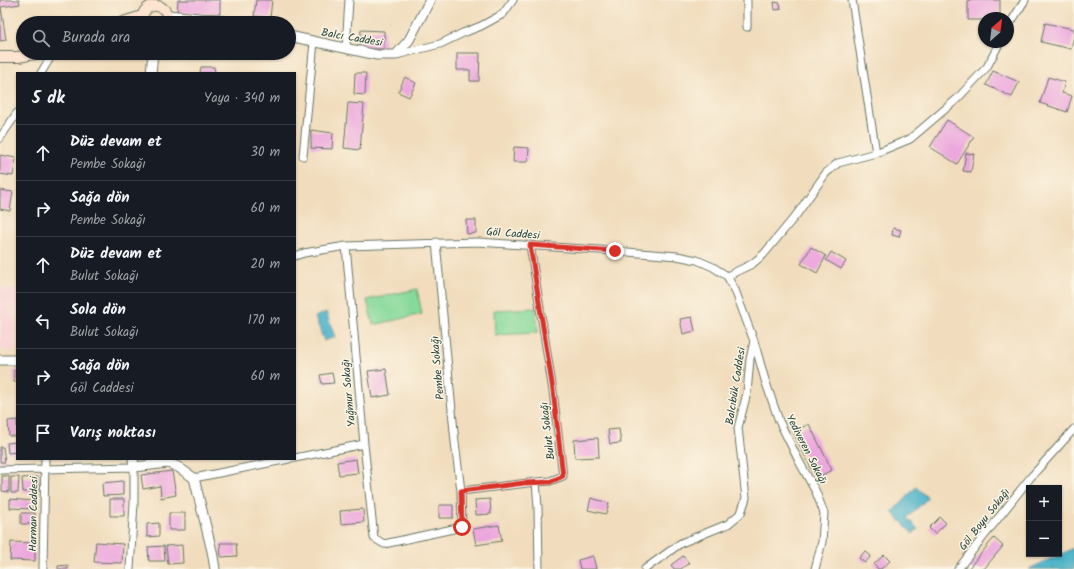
<!DOCTYPE html>
<html lang="tr">
<head>
<meta charset="utf-8">
<style>
  body { margin:0; font-family:Kalam,sans-serif; background:#242831; color:#f1f3f6 }
  .controls { position:absolute; right:12px; bottom:12px; display:grid; overflow:hidden; border-radius:0px; box-shadow:0 1px 3px #0004 }
  .controls button { width:36px; height:36px; display:grid; place-items:center; padding:0; border:0; border-bottom:1px solid #363941; background:#171b24; color:#f1f3f6; font:20px sans-serif }
  .compass { position:absolute; left:978px; top:12px; width:36px; height:36px; border-radius:50%; background:#171b24; box-shadow:0 1px 3px #0004; rotate:28deg }
  .stop { position:absolute; width:12px; height:12px; margin:-9px; border:3px solid #d93025; border-radius:50%; background:#fff }
  .stop.end { background:#d93025; border-color:#fff; box-shadow:0 1px 4px #0008 }
  .list { margin:0; padding:0; list-style:none }
  h2 { display:flex; justify-content:space-between; align-items:center; height:52px; margin:0; padding:0 16px; font-size:17px }
  h2 small { font-size:13px; font-weight:400; color:#9ea1a6 }
  .list li { display:grid; grid-template-columns:26px 1fr auto; gap:12px; align-items:center; box-sizing:border-box; height:56px; padding:0 16px; border-top:1px solid #363941 }
  .list b { display:block; font-size:15px; white-space:nowrap }
  .list p { margin:0; font-size:13px; white-space:nowrap; color:#9ea1a6 }
  .list em { font-size:13px; font-style:normal; color:#9ea1a6 }
  .icon { flex:none; width:22px; height:22px; fill:none; stroke:currentColor; stroke-width:2; stroke-linecap:round; stroke-linejoin:round }
  .map { position:relative; flex:none; width:1074px; height:569px; overflow:hidden }
  .search { position:absolute; background:#171b24; box-shadow:0 1px 3px #0004; left:16px; top:16px; width:280px; height:44px; display:flex; align-items:center; gap:10px; box-sizing:border-box; padding:0 14px; border-radius:22px; color:#9ea1a6; font-size:15px }
  .panel { position:absolute; background:#171b24; box-shadow:0 1px 3px #0004; left:16px; top:72px; width:280px; height:388px; border-radius:0px }
  .map>svg:first-child { display:block }
  .built { fill:#f7cfd2 }
  .green { fill:#86d99a; stroke:#528b67 }
  .water { fill:#49b1c8; stroke:#34777e }
  .building { fill:#eca8dd }
  .lines { fill:none; stroke-linecap:round; stroke-linejoin:round }
  .service-casing { stroke:#687564; stroke-width:5.5 }
  .minor-casing { stroke:#687564; stroke-width:9 }
  .tertiary-casing { stroke:#687564; stroke-width:11 }
  .secondary-casing { stroke:#687564; stroke-width:12 }
  .service { stroke:#fff; stroke-width:3.5 }
  .minor { stroke:#fff; stroke-width:7 }
  .tertiary { stroke:#fff; stroke-width:9 }
  .secondary { stroke:#fde4d1; stroke-width:10 }
  .route { stroke:#d93025; stroke-width:5 }
  .labels { text-anchor:middle; stroke-width:3; stroke-linejoin:round; paint-order:stroke }
  .street-label { font-size:11px; fill:#1f3d34; stroke:#fcf5e5 }
</style>
</head>
<body>
<div class="map">
<svg width="1074" height="569" viewBox="0 0 1074 569">
  <rect width="100%" height="100%" fill="#fcf5e5"/>
  <filter id="ink" filterUnits="userSpaceOnUse"><feTurbulence type="fractalNoise" baseFrequency=".025" numOctaves="2"/><feDisplacementMap in="SourceGraphic" scale="8" xChannelSelector="R" yChannelSelector="G"/><feConvolveMatrix kernelMatrix="1 2 1 2 8 2 1 2 1" color-interpolation-filters="sRGB"/></filter>
  <filter id="wash" filterUnits="userSpaceOnUse"><feTurbulence type="fractalNoise" baseFrequency=".012" numOctaves="4" result="noise"/><feDisplacementMap in="SourceGraphic" scale="16" xChannelSelector="R" yChannelSelector="G"/><feGaussianBlur stdDeviation="0.9" result="paint"/><feColorMatrix in="noise" values="0 0 0 0 0 0 0 0 0 0 0 0 0 0 0 0 0 1.4 0 .05"/><feComposite in="paint" operator="in"/></filter>
  <g filter="url(#wash)">
    <rect width="100%" height="100%" fill="#f1ddbd"/>
    <path class="built" d="M0,288l17,2 -1,61 -16,-1z"/>
    <path class="green" d="M417,289l5,25 -49,11 -6,-25z
      M536,308l2,25 -43,2 -1,-25z"/>
    <path class="water" d="M326,312l9,25 -11,4 -9,-24z
      M916,487l12,11 -21,20 11,11 -5,5 -21,-22z
      M1074,548v21h-45l4,-2z"/>
    <g id="blocks">
      <path class="building" d="M0,0h19l1,4 -19,3 5,33 -6,1z
        M178,0h42v14l-43,-1z
        M256,0h16l-2,18 -16,-2z
        M968,0h32v18h-16v2h-16z
        M774,2l6,1 1,6 -6,1z
        M1045,23l29,6v7l-3,13 -30,-7z
        M361,30l23,1v18h-24z
        M457,53h23l-1,28h-9v-11h-13z
        M201,67h13l1,6h-15z
        M993,71l26,11 -7,15 -26,-12z
        M355,73h11l-1,22 -11,-1z
        M405,77l11,6 -7,14 -11,-5z
        M1048,77l17,5 -3,11 10,3 -5,16 -27,-9z
        M348,103l16,1 -4,46 -16,-2z
        M947,120l27,17 -17,27 -27,-17z
        M311,130l22,3 -1,16 -21,-1z
        M514,147l15,1 -1,14h-15z
        M966,153l8,1 -3,18 -8,-1z
        M0,155l16,3 -3,18 -13,-2z
        M0,190l13,2 -3,19 -10,-2z
        M466,220h10v13l-9,1z
        M893,228l8,2 -2,7 -7,-2z
        M811,247l15,9 -9,17 -16,-9z
        M831,252l15,9 -5,8 -15,-9z
        M692,317l3,14 -12,3 -3,-15z
        M386,369l4,26 -18,3 -4,-27z
        M14,370h3v12h-3z
        M332,373l2,10 -12,1 -2,-9z
        M17,420v16h-8l-1,-15z
        M809,424l23,46 -16,8 -23,-46z
        M619,429l2,14 -11,1 -2,-14z
        M598,438l1,19 -24,1 -1,-18z
        M17,442v10l-9,1 -1,-10z
        M0,447h3l2,15h-5z
        M356,459l2,14 -19,2 -2,-13z
        M172,471l4,24 -15,3 -1,-12 -17,3 -2,-14z
        M2,476h7v16l-7,-1z
        M11,477h8l-1,16h-7z
        M38,477l1,14 -16,1 -1,-14z
        M123,481v14l-20,1 -1,-13z
        M591,498l18,5 -3,11 -18,-4z
        M10,499l23,2 -1,8 -22,-1z
        M110,499h14v17h-14z
        M490,499l1,15 -15,1 -1,-15z
        M439,505h14v13h-14z
        M363,509l1,13 -23,2 -1,-13z
        M21,513h14v11h-14z
        M169,513h16v17h-16z
        M940,517l6,6 -11,11 -6,-6z
        M159,523v13l-12,1v-13z
        M499,525l3,16 -26,4 -3,-16z
        M994,538l9,8 -19,23h-16z
        M11,542l24,1v18l-25,-1z
        M96,542l27,2 -1,19 -28,-1z
        M220,543h16l1,13 -16,1z
        M182,545l1,18 -15,1 -2,-18z
        M164,546l1,15h-16l-1,-14z
        M865,551l6,5 -6,7 -6,-5z
        M884,555l6,6 -9,8h-3l-4,-5z
        M593,556l3,13h-16l-2,-9z
        M683,556l6,7 -8,6h-7l-3,-4z
        M68,565v4h-10v-3z"/>
    </g>
  </g>
  <g filter="url(#ink)">
    <use href="#blocks" fill-opacity="0" stroke="#687564" stroke-width="1"/>
    <g class="lines">
      <defs>
        <path id="service" d="M20,31l3,13"/>
        <path id="minor" d="M852,0l24,153
          M747,27v-27
          M1008,27l17,-27
          M346,48l3,-48
          M396,55l44,-11 23,-11 18,-7 22,-12 10,-14
          M41,73l12,-20
          M0,138l17,-25
          M303,156l11,-114
          M530,245l23,146 10,85 -13,5 -14,1 2,25 1,62
          M346,246l18,198 10,94 10,6 78,-17 -1,-36 -6,-49 -19,-200
          M295,256l9,-3 42,-7 132,-4 137,9 62,5 20,4 16,7 14,9 8,14 19,51 -4,18 -3,34 -9,35 8,70 -5,15 -13,11 -47,19 -36,26
          M727,276l25,-12 12,-10 33,-40 29,-41 12,-10 38,-10 34,-14 47,-40 30,-32 13,-25
          M754,341l11,39 14,41 21,42 16,29 8,21 -2,29 -7,27
          M295,458l69,-14
          M0,470l134,-3v36l-4,66
          M194,478l95,-19
          M461,491l75,-9
          M43,569l2,-110
          M958,569l72,-91 44,-49"/>
        <path id="tertiary" d="M168,15l49,5 19,3
          M289,36l88,19h19l13,-15 21,-40
          M151,73l2,-20
          M0,360h17
          M133,459l1,8 34,-4 10,4 16,11 18,73 3,18"/>
        <path id="secondary" d="M120,23l22,-7
          M143,23c-5,-23 29,-23 24,0
          M0,57h18l22,-4"/>
      </defs>
      <use href="#service" class="service-casing"/>
      <use href="#minor" class="minor-casing"/>
      <use href="#tertiary" class="tertiary-casing"/>
      <use href="#secondary" class="secondary-casing"/>
      <use href="#service" class="service"/>
      <use href="#minor" class="minor"/>
      <use href="#tertiary" class="tertiary"/>
      <use href="#secondary" class="secondary"/>
    </g>
  </g>
  <g class="lines" filter="url(#ink)">
    <path class="route" d="M462,527l-1,-36 63,-8 26,-1 13,-6 -10,-86 -23,-145 85,6"/>
  </g>
  <g class="labels">
    <g class="street-label">
      <text transform="translate(352 37) rotate(10)" y="4">Balcı Caddesi</text>
      <text transform="translate(513 233) rotate(4)" y="4">Göl Caddesi</text>
      <text transform="translate(437 368) rotate(-95)" y="4">Pembe Sokağı</text>
      <text transform="translate(735 386) rotate(-81)" y="4">Balcıbük Caddesi</text>
      <text transform="translate(348 393) rotate(-95)" y="4">Yağmur Sokağı</text>
      <text transform="translate(547 431) rotate(-97)" y="4">Bulut Sokağı</text>
      <text transform="translate(807 449) rotate(63)" y="4">Yediveren Sokağı</text>
      <text transform="translate(33 514) rotate(-89)" y="4">Harman Caddesi</text>
      <text transform="translate(984 519) rotate(-52)" y="4">Göl Boyu Sokağı</text>
    </g>
  </g>
</svg>
<div class="controls">
<button>+</button>
<button>−</button>
</div>
<svg class="compass" viewBox="-18 -18 36 36"><path d="M0-13l5 13h-10z" fill="#e53935"/><path d="M0 13l5-13h-10z" fill="#9ea1a6"/></svg>
<div class="stop" style="left:462px;top:527px"></div>
<div class="stop end" style="left:615px;top:251px"></div>
<div class="search"><svg class="icon" aria-label="search" viewBox="0 0 24 24"><circle cx="10" cy="10" r="6"/><path d="M15 15l6 6"/></svg>Burada ara</div>
<section class="panel">
<h2>5 dk<small>Yaya · 340 m</small></h2>
<ul class="list">
<li><svg class="icon" aria-label="ahead" viewBox="0 0 24 24"><path d="M12 20V5M6 11l6-6 6 6"/></svg><div><b>Düz devam et</b><p>Pembe Sokağı</p></div><em>30 m</em></li>
<li><svg class="icon" aria-label="right" viewBox="0 0 24 24"><path d="M7 20v-9h11M14 6l5 5-5 5"/></svg><div><b>Sağa dön</b><p>Pembe Sokağı</p></div><em>60 m</em></li>
<li><svg class="icon" aria-label="ahead" viewBox="0 0 24 24"><path d="M12 20V5M6 11l6-6 6 6"/></svg><div><b>Düz devam et</b><p>Bulut Sokağı</p></div><em>20 m</em></li>
<li><svg class="icon" aria-label="left" viewBox="0 0 24 24"><path d="M17 20v-9H6M10 6l-5 5 5 5"/></svg><div><b>Sola dön</b><p>Bulut Sokağı</p></div><em>170 m</em></li>
<li><svg class="icon" aria-label="right" viewBox="0 0 24 24"><path d="M7 20v-9h11M14 6l5 5-5 5"/></svg><div><b>Sağa dön</b><p>Göl Caddesi</p></div><em>60 m</em></li>
<li><svg class="icon" aria-label="arrive" viewBox="0 0 24 24"><path d="M6 21V4h12l-3 4 3 4H6"/></svg><div><b>Varış noktası</b></div></li>
</ul>
</section>
</div>
</body>
</html>
